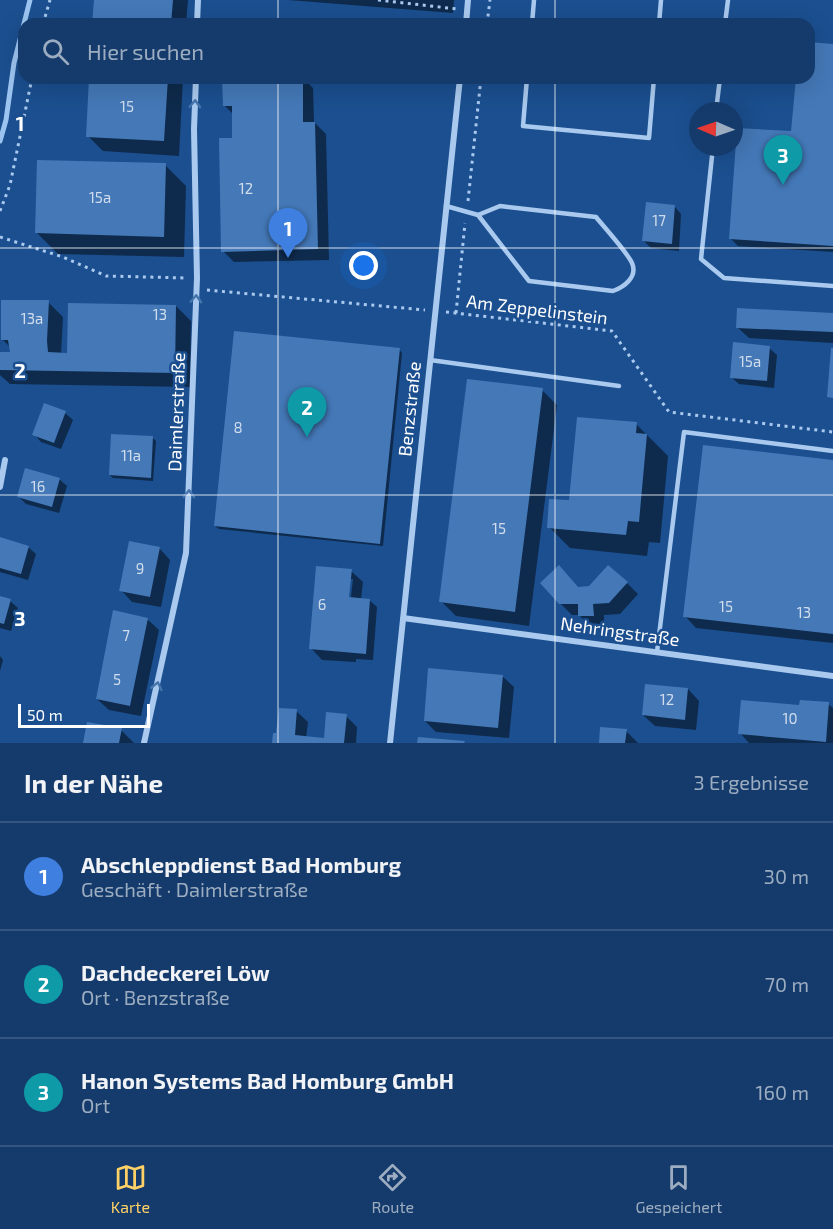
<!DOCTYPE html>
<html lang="de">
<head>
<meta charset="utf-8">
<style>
  body { margin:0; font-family:"Exo 2",sans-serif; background:#214673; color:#f1f3f6 }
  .compass { position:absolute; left:689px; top:102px; width:54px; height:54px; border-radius:50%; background:#143b6b; box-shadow:0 6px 24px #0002; rotate:272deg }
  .scale { position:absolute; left:18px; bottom:15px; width:132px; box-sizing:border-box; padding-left:6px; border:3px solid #fff; border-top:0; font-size:16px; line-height:21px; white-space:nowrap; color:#fff; -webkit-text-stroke:4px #1b4f8f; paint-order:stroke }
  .you { position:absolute; left:364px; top:266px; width:21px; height:21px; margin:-15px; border:4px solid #fff; border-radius:50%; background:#1a73e8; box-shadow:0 0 0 9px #1a73e833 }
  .badge { display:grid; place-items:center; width:39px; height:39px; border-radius:50%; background:#ffd166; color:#fff; font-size:20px; font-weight:700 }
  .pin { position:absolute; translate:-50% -50px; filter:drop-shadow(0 2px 3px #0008) }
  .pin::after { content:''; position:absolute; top:32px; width:21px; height:18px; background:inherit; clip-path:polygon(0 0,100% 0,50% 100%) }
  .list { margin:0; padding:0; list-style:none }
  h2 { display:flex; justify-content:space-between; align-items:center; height:78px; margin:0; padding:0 24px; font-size:26px }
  h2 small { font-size:20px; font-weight:400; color:#9dadc1 }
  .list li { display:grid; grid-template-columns:39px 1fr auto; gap:18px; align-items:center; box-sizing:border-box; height:108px; padding:0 24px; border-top:2px solid #33557e }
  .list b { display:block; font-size:22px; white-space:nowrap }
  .list p { margin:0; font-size:20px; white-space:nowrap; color:#9dadc1 }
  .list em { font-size:20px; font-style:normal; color:#9dadc1 }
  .icon { flex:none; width:33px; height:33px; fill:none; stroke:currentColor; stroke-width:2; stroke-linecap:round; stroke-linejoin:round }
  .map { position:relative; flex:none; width:833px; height:743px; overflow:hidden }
  .search { position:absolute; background:#143b6b; box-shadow:0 6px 24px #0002; left:18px; right:18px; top:18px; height:66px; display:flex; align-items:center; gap:15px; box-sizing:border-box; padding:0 21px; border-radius:18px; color:#9dadc1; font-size:22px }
  .sheet { height:402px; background:#143b6b }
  nav { display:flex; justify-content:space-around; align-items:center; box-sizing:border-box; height:84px; border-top:2px solid #33557e; background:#143b6b; font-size:16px; color:#9dadc1 }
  nav a { display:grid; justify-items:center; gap:3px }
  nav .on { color:#ffd166 }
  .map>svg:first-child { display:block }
  .shadow { fill:#0007; fill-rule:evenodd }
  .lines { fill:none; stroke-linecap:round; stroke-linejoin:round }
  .stream { stroke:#9cc4f0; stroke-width:5 }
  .building { fill:#4478b7 }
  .path { stroke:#a9c9ee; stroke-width:3; stroke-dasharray:3 4.5; stroke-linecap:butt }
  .lane { stroke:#a9c9ee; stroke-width:4.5 }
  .street { stroke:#a9c9ee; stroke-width:6 }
  .oneway { stroke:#4674ac }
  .grid { fill:none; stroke:#fff; stroke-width:1.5; stroke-opacity:0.55 }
  .labels { text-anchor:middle; stroke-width:5; stroke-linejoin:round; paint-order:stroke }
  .number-label { font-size:15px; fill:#d0dded }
  .street-label { font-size:18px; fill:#fff; stroke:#1b4f8f }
  .grid-label { font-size:20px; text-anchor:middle; font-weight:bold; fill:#fff; stroke:#1b4f8f; stroke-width:5; stroke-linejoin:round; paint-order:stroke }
</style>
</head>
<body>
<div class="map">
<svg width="833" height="743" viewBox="0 0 833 743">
  <rect width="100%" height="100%" fill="#1b4f8f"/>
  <path class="shadow" d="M95,0h93l-2,24h-92z
    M288,0h166l-1,13z
    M809,44l24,1v207l-95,-6 -8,-8 62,-106 5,-54h12z
    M91,78h92l-4,78 -76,-5 -15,-15z
    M243,78h60l10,10 1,34 12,12 3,126 -95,2 -11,-11 11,-112v-24l-10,-10z
    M165,165l21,21 -2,71 -126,-3 -21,-21z
    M674,206l7,8 -2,37 -28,-3 -7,-7z
    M48,302l15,15 -2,37 8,1 107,-49 15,15 -1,66 -180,-3 -10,-9v-21h12l-1,-6 -9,-9z
    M833,314v29l-84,-5 -12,-11z
    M769,348l8,7 -3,33 -35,-4 -8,-7z
    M399,349l3,4 -19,193 -164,-17 -4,-3z
    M542,390l15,15 -28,221 -73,-10 -15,-15z
    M65,413l8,7 -12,29 -20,-7 -7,-8z
    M636,424l32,32 -8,87 -11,-1 -2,14 -77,-8 -21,-21z
    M153,438l3,3 -3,40 -40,-3 -3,-3z
    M833,462v181l-137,-15 -11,-12z
    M59,479l8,7 -8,27 -33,-9 -8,-8z
    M0,541l28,6 8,7 -8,26 -28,-8z
    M159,548l11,12 -9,47 -29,-5 -11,-12z
    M351,571l12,11 -2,17 8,1 8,7 -4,53 -17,-1v3l-34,-2 -11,-12zM350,579h3l-3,26 -3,-1z
    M627,583l11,11 -18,20 -16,1v11l-13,1 -12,-12h-7l-12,-12 19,-15z
    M0,598l10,3 8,7 -7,23 -11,-3z
    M147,619l12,11 -18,86 -32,-6 -12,-11z
    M0,656l3,4 -3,11z
    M502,676l12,11 -5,51 -73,-6 -11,-11z
    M688,689l11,12 -3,29 -41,-4 -12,-11z
    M828,704l5,4v35h-84l-9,-10 60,-27z
    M296,711l12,11 -2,16 19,2 21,-24 11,11 -1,16h-82l1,-8z
    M88,724l33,6 13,13h-50z
    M601,729l25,2 12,12h-38z"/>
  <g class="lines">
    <path class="stream" d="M0,141l6,-21 8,-57 16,-63"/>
  </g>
  <path class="building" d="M94,0h79l-2,24h-79z
    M809,42l24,2v202l-104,-7 8,-111 54,3 5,-53h13z
    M89,78h79l-4,63 -78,-4z
    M222,78h81v44h12l3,127 -97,3 -2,-114h13v-32h-9z
    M37,160l129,3 -2,74 -129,-4z
    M646,202l29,3 -3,39 -30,-3z
    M1,300h48l-2,41 1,11 19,1 1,-50 108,2 -1,68 -175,-3v-18h10l-2,-12h-7z
    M737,308l96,5v19l-97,-4z
    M234,331l166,17 -20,196 -166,-18z
    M733,342l37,4 -3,35 -37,-3z
    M831,348h2v50l-6,-1z
    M467,379l76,9 -28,224 -76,-10z
    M44,403l22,8 -12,32 -22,-8z
    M577,417l60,5 -1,11 11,1 -8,88 -11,-1 -2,14 -79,-7 2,-29 20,1z
    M111,434l42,2 -2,42 -42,-3z
    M703,445l130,15v174l-150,-17z
    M25,468l35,10 -8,29 -35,-10z
    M0,537l29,9 -8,28 -21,-6z
    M129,541l31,6 -10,50 -31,-6z
    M559,565l19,22 11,-1 19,-21 20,17 -19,21 -16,1 1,12h-16v-12h-19l-19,-21z
    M316,566l36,3 -3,28 21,2 -4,55 -57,-5z
    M0,596l11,3 -7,25 -4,-1z
    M113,610l35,8 -18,88 -34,-7z
    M428,668l75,7 -5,53 -74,-7z
    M645,684l43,4 -3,32 -43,-5z
    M741,700l58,5 1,-5 29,2 -3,40 -88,-8z
    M279,708l18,1 -2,26 29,3 2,-26 21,2 -3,29h-72l1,-10h3z
    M87,722l35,6 -3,15h-36z
    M600,727l27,2 -2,14h-26z
    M418,737l47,4 -1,2h-47z"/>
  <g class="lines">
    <path class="path" d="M378,0l79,9
      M43,24l7,-24
      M487,24l3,-24
      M468,201l13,-123
      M0,211l10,-26 22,-107
      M0,237l63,20 43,19 80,2
      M207,290l218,20
      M446,312l166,19 57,81 164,20
      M456,313l9,-90"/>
    <path class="lane" d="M532,24l2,-24
      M659,24l2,-24
      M725,24l3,-24
      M527,78l-4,48 126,12 5,-60
      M716,111l4,-33
      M713,147l-12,112 23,19 109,8
      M446,206l32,9 22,-9 96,11c8,10 31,35 36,46 6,14 -8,24 -19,28l-84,-10 -51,-66
      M430,360l189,26
      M657,652l27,-220 149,19"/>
    <path class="street" d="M197,24l1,-24
      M466,24l2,-24
      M0,487l5,-27
      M403,618l430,58
      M144,743l42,-190 11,-275 -3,-149 2,-51
      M390,743l70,-665"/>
  </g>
  <defs><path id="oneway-chevron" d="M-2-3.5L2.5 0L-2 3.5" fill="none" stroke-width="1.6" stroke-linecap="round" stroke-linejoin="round" transform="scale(1.5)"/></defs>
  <g class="oneway">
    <use href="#oneway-chevron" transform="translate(195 104) rotate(-88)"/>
    <use href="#oneway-chevron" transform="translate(196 299) rotate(-88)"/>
    <use href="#oneway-chevron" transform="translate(189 494) rotate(-88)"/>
    <use href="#oneway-chevron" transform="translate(157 686) rotate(-77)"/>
  </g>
  <path class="grid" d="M278,0v24M555,0v24M278,78v665M555,78v665M0,248h833M0,495h833"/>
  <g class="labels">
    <g class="number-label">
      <text x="127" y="112">15</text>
      <text x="246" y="194">12</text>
      <text x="100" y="203">15a</text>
      <text x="659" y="226">17</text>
      <text x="160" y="320">13</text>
      <text x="32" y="324">13a</text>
      <text x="750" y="367">15a</text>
      <text x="238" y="433">8</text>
      <text x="131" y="461">11a</text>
      <text x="38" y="492">16</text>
      <text x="499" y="534">15</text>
      <text x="140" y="574">9</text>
      <text x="322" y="610">6</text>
      <text x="726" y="612">15</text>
      <text x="804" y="618">13</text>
      <text x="126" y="641">7</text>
      <text x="117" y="685">5</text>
      <text x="667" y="705">12</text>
      <text x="790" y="724">10</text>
    </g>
    <g class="street-label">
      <text transform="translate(537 310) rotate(7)" y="6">Am Zeppelinstein</text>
      <text transform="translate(410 409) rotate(-84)" y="6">Benzstraße</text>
      <text transform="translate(177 412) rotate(-88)" y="6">Daimlerstraße</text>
      <text transform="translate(620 632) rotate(8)" y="6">Nehringstraße</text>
    </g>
  </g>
  <g class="grid-label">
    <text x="20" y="131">1</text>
    <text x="20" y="378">2</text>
    <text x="20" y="626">3</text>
  </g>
</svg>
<svg class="compass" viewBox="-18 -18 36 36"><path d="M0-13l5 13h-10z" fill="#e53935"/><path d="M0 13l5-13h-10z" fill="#9dadc1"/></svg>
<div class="scale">50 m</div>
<div class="you"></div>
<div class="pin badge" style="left:288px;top:258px;background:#3f7fe0">1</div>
<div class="pin badge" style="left:307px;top:437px;background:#0f9aa8">2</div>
<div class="pin badge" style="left:783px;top:185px;background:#0f9aa8">3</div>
<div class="search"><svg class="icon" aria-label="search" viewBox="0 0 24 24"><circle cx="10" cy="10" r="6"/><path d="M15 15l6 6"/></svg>Hier suchen</div>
</div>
<section class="sheet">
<h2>In der Nähe<small>3 Ergebnisse</small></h2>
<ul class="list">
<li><span class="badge" style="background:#3f7fe0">1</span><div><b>Abschleppdienst Bad Homburg</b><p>Geschäft · Daimlerstraße</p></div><em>30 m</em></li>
<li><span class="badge" style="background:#0f9aa8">2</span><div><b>Dachdeckerei Löw</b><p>Ort · Benzstraße</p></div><em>70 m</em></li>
<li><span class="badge" style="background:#0f9aa8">3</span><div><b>Hanon Systems Bad Homburg GmbH</b><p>Ort</p></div><em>160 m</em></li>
</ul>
</section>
<nav>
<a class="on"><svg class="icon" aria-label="map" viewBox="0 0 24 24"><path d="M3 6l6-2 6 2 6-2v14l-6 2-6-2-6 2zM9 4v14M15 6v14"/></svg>Karte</a>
<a><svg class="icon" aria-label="directions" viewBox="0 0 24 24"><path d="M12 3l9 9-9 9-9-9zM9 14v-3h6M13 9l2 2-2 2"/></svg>Route</a>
<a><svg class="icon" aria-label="saved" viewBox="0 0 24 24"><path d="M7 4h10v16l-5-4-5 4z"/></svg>Gespeichert</a>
</nav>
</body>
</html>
